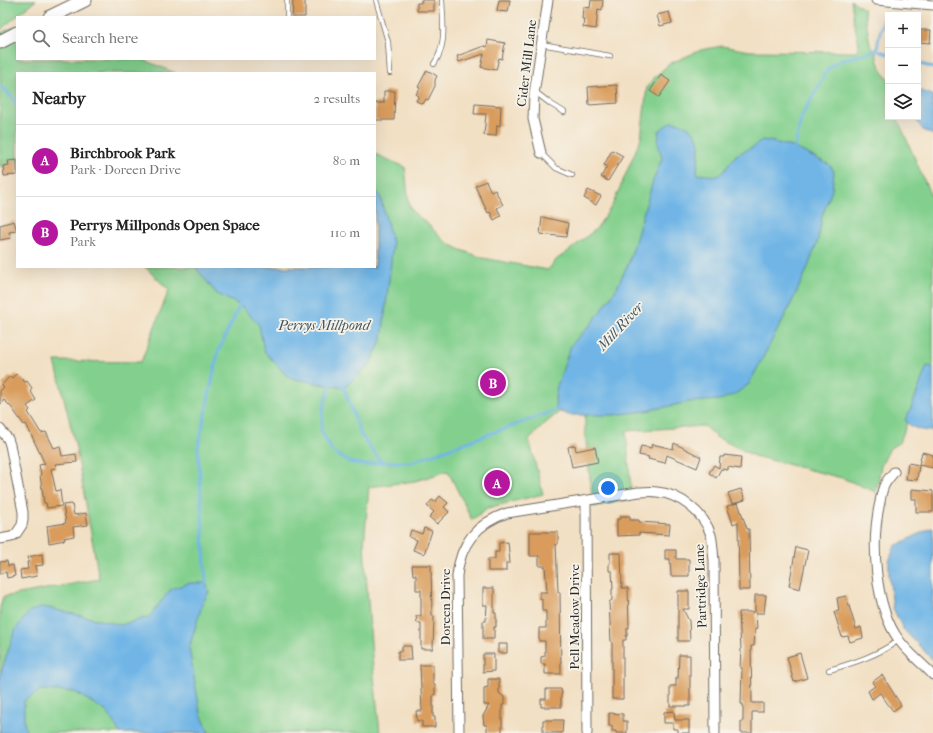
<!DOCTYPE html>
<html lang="en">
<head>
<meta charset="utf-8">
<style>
  body { margin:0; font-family:"IM FELL French Canon",serif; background:#f2f2f2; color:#222 }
  .controls { position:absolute; right:12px; top:12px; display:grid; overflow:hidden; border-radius:0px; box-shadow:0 4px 16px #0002 }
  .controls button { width:36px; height:36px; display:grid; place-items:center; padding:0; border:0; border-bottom:1px solid #e0e0e0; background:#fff; color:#222; font:20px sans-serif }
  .you { position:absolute; left:608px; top:488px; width:14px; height:14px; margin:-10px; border:3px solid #fff; border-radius:50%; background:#1a73e8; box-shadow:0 0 0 6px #1a73e833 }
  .badge { display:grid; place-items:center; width:26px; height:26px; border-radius:50%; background:#b5179e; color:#fff; font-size:13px; font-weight:700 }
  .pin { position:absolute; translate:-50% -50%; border:2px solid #fff; box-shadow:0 1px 4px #0006 }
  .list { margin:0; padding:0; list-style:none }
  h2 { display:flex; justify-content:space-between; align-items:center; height:52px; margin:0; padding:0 16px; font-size:17px }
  h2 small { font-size:13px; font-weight:400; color:#767676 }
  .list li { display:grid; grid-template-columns:26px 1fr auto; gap:12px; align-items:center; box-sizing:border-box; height:72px; padding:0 16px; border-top:1px solid #e0e0e0 }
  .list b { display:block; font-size:15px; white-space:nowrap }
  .list p { margin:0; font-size:13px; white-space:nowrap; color:#767676 }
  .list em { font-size:13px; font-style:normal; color:#767676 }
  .icon { flex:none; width:22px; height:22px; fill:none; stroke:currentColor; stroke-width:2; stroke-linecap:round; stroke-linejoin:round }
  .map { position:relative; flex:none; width:933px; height:733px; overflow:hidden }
  .search { position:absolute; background:#fff; box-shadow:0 4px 16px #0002; left:16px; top:16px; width:360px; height:44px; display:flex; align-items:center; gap:10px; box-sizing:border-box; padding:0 14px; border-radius:0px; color:#767676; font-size:15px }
  .panel { position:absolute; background:#fff; box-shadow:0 4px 16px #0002; left:16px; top:72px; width:360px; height:196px; border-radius:0px }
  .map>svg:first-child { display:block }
  .green { fill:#83d08e; stroke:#577e5c }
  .water { fill:#70b5e6; stroke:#4e7088 }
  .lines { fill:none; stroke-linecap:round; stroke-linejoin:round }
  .stream { stroke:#70b5e6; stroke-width:3 }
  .building { fill:#d99c5b }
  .lane-casing { stroke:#716a61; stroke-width:6 }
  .street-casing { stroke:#716a61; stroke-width:11 }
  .secondary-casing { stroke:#716a61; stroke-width:15 }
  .lane { stroke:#fff; stroke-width:4.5 }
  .street { stroke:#fff; stroke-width:9 }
  .secondary { stroke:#fff; stroke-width:13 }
  .labels { text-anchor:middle; stroke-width:3.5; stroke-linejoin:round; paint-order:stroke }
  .street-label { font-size:13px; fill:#2b2b2b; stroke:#f7f3e8 }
  .water-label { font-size:14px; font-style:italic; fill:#405463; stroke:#f7f3e8 }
</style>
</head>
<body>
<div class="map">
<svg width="933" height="733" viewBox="0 0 933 733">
  <rect width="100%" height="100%" fill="#f7f3e8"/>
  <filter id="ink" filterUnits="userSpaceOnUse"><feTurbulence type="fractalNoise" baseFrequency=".025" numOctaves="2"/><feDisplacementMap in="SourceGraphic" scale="8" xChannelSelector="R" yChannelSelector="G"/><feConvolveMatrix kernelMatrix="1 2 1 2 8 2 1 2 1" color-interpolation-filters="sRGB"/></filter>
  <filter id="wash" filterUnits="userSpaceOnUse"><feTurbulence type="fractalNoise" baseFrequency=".012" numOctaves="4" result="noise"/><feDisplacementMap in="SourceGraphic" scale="16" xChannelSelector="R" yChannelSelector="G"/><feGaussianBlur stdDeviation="0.9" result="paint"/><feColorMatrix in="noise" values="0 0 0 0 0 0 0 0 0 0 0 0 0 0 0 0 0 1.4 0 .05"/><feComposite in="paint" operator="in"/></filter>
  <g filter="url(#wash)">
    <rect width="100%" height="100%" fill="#f2e0c4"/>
    <path class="green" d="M0,0h36l-36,30z
      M851,0l13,9 6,35 6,9 2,9 7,14 3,2v39h9l36,84v164l-20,42 -13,35 -10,6 -9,18 -5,26 -34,-14 -88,-22 -38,-19 -12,-11 -78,5 6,68 -39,8 -8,-76v-26l-12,-4 -25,20 -19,18 14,55 -56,14 -15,12 -24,-49 -33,10 -46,6 -5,58 8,112 8,76h-380v-126l3,-10 96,-18 -23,-131 -21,-87 86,1 28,-72 -24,-23h230v-113l30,13 4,38 5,8 13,10 17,18 17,9 22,8 65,12 8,-10 14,-10 27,-22 16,-24 28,-66 6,-51 8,-10 14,-13 32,-14 21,-4 27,5 108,1 2,-9 -5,-20z
      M17,26v33h124l35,14h-159v89l-2,-1 -15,6v-134z"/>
    <path class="water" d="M918,90l15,5v40l-10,-5 -9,-13h4z
      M671,122c13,0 25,7 28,21 1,7 -2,23 -2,31l20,2 7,-5 12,-16 17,-8 9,-7 12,2 21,6 35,17 4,7 -2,18 -10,26 -4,24 -11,30 -19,40 -39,74 -15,11 -15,5 -30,2 -43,9 -34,4h-44l-12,-5 -1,-12 2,-12 14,-41 22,-23 22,-31 14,-29 24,-81 9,-23 -4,-15 1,-12z
      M375,189l5,7 13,49 -11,94 -12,25 -26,24 -55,-10 -25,-27 -5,-26 -19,-20 -23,-11 -22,-27h180z
      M927,366l6,1v64c-10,0 -22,-2 -28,-11l5,-9z
      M933,527v133l-30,-31 -10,-21 -4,-33v-14l6,-15z
      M189,583h17l3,9 -6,10 -14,46 11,63 9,22h-89l-13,-21 -32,-20 -34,-2 -17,11v21l2,11h-26v-58l15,-45 15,-19 14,-4 77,18 28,-8 22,-28z"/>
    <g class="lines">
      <path class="stream" d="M877,50l2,-14 7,-24
        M918,63l15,5
        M0,88h4l13,16
        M793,150l2,-2 6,-30 27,-49 11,-8 38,-11 11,4
        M329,382l1,3 -7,25 -2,20 11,21 17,11 16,3 16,-3
        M342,386l2,2 17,47 20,27h31l144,-52 1,-2
        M206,583l-8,-135 20,-96 23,-50"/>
    </g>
    <g id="blocks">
      <path class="building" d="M293,0h12v17h-13z
        M421,0h13v11h-17v-8h4z
        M499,0h11l-2,12 -11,-1z
        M591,0h12l-1,10 -4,-1 -2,20 -13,-2 1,-8h-2l1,-12 7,1z
        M669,12l3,11 -12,3 -3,-11z
        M918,30h13l-1,13 -12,-1z
        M488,40l17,3 -3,16 -3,-1 -3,12 -15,-3 3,-13 -25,8 -2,-6 27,-10 3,1z
        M427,70l10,6 -2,4v6l-7,14 -2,-1 -3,5 -7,-3 3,-5 -3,-2 4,-6 -2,-1z
        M661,75l9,6 -11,16 -9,-6z
        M617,85l1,18 -29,2 -1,-18z
        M384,91h11l-1,29h-19v-17h9z
        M475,104l26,2 -1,20 -3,-1 -1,11 -12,-1 2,-21h-12z
        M612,150l11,6 -15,25 -7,-4 6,-11 -3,-1z
        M17,160v15l-13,1 -1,-10 6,-1 -1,-4z
        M486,181l5,11 4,-2 8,15 -6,3 4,8 -7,4 -4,-8 -2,1 -13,-27z
        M588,190l13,6 -5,9 -12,-7z
        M542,217l26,6 -2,14 -26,-3z
        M14,221l3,10 -8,1 2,6 -11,2v-15z
        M16,374l9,8 2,-1 5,7 -2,2 6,10 -9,6 3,4 -2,2 13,21 5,-1 8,16 6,-2 2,10 14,-2 1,8 -22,2 1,4 -5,1 5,22 4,-1 2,16 -15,2 -1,-5h-2l-4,-28 1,-1 -2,-9 6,-1 -19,-40 -2,1 -12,-17 -8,-8 -4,5v-14l4,-4 -2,-2 8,-9 2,2z
        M674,443l27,14 -4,11 -30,-13 -2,8 -17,-4 1,-2 -10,-2 2,-9 10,2 1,-4 21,5z
        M575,445l1,6 19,-4 3,15 -26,5 -4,-20z
        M922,452l11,3v13l-14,-3 -2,15 -11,-1 2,-16 11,2z
        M724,455l17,2 -1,12 -12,-2v3l-7,-1 -5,9 -7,-5 5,-8 5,3 1,-11h4z
        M741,489l4,11 -13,4 -4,-11z
        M912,489l21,2v21h-17v-13h-4z
        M440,496l8,7 -4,4 5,5 -12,12 -8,-7 5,-5 -7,-6 5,-6 3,2z
        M738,503l9,26h2l1,61h-11l-1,-68 -5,2 -6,-18z
        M72,504l2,11 12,-2 2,12 -15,2 1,9 -10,2 1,2 -16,3 -2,-17 19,-3 -3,-18z
        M621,516h9v4h9v2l31,2 -1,11 -30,-2v2l-22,1v-17h4z
        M424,528l8,3 -8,23 -11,-4 4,-10 -8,-3 2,-7 11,4z
        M530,532h28v12h-2l2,48h2l1,82h-16v-10h-4v-7l4,-1v-15h-6v-13h7v-17h-4v-12h-2v-7h7l-2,-26h-6v-10h-9z
        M508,542l2,21h-4v8h-18v-12h7v-7h4v-9z
        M796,547l12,3 -8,39 -11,-3z
        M665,550h11v9h13v17h-18l-1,-17h-5z
        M610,553h11l1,35h6l1,40h-2v8h-1v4h-3v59h-11v-57h-1l-2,-40 3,-2v-11h1l-1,-18h-3v-8h1z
        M42,554l1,11 -8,1 2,10 -16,3 -1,-9 8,-1 -1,-7h2l-1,-5z
        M7,561l1,5 5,-1 2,11 -8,2 -1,-6 -6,2v-12z
        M412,565h19l1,51h2l-1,33h-12v-26h-4l-1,-7h5v-26h-5v-15h-3z
        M483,588h11v25h2v14h-2v12h-11v-18h3l1,-16h-4z
        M678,591h11v18h-6l6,12 1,20h-12z
        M755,595h11l-2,18h-8l1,16h-2l-1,17h-3l1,57h11v9h-11v21h-11v-12h2v-17h-2l1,-36h-2l1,-18 -2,-38h16z
        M846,596l10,33 5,-2 2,11 -13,4 -2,-6 -6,1 -8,-25 5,-1 -2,-13z
        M498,644h9v9h-9z
        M402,646h9l1,14h-14v-9h4z
        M800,653l7,25 -13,4 -7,-25z
        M483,654h11v17l-11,1z
        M679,655h11v51h-20v-20h6v-8h2z
        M420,665h13v19h2v11h-2v22h2v10h-13v-6h-5l-1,-10h6z
        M882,675l19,30 -8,6 -13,-18 -8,6 -4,-8 7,-5 -3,-4z
        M488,679h11v14l5,4v8h-2v28h-15v-8h-3l-1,-9 6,-11h-5v-17l4,-1z
        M546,689h15l1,4 -1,3v11h-20v-8h5z
        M674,711l1,9h14v13h-11v-4h-5v-6h-9v-11z
        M609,713l14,1v7h4v12h-11v-2h-4v-5h-3z
        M543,720h20l-1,13h-19z"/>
    </g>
  </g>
  <g filter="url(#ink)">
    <use href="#blocks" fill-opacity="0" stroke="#716a61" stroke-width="1"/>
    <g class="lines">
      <defs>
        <path id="lane" d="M376,0l12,42 2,31
          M287,17v-17
          M541,44l69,12
          M434,64c13,-19 9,-41 8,-64
          M534,91l17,13 13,8
          M541,153l15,15 16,7
          M829,670c25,-7 49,-15 70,-30"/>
        <path id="street" d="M876,0l57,5
          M541,153l-8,-34 1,-25 14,-94
          M0,429l8,10 2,6 13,67v7l-1,6 -6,9 -5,3 -11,2
          M894,472c-3,4 -7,8 -9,12 -3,5 -4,12 -5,18 -9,39 -6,104 19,138 8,12 24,24 34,35
          M586,500l1,233
          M459,733l-2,-157c3,-32 20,-53 50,-63l132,-21c6,0 12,-1 18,0 23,2 47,21 54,43 2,8 2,17 3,25l1,173"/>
        <path id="secondary" d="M50,17l35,-17
          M0,42l17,-9"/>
      </defs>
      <use href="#lane" class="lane-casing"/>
      <use href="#street" class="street-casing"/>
      <use href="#secondary" class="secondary-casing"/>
      <use href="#lane" class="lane"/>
      <use href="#street" class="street"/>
      <use href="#secondary" class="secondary"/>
    </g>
  </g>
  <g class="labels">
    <g class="street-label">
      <text transform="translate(526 63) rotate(-83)" y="5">Cider Mill Lane</text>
      <text transform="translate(700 586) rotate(-92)" y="5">Partridge Lane</text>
      <text transform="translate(445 607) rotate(-90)" y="5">Doreen Drive</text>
      <text transform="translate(574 617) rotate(-90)" y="5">Pell Meadow Drive</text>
    </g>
    <g class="water-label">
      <text x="324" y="330">Perrys Millpond</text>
      <text transform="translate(620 326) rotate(-47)" y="5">Mill River</text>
    </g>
  </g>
</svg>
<div class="controls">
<button>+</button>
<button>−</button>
<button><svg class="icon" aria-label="layers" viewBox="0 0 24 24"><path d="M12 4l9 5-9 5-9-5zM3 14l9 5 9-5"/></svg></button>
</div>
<div class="you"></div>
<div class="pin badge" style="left:497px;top:483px">A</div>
<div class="pin badge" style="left:493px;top:383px">B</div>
<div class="search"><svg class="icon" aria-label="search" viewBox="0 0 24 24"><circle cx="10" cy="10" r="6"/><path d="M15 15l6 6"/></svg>Search here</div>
<section class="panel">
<h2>Nearby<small>2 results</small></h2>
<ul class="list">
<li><span class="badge">A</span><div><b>Birchbrook Park</b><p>Park · Doreen Drive</p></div><em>80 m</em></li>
<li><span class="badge">B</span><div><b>Perrys Millponds Open Space</b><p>Park</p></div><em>110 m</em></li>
</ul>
</section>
</div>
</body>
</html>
